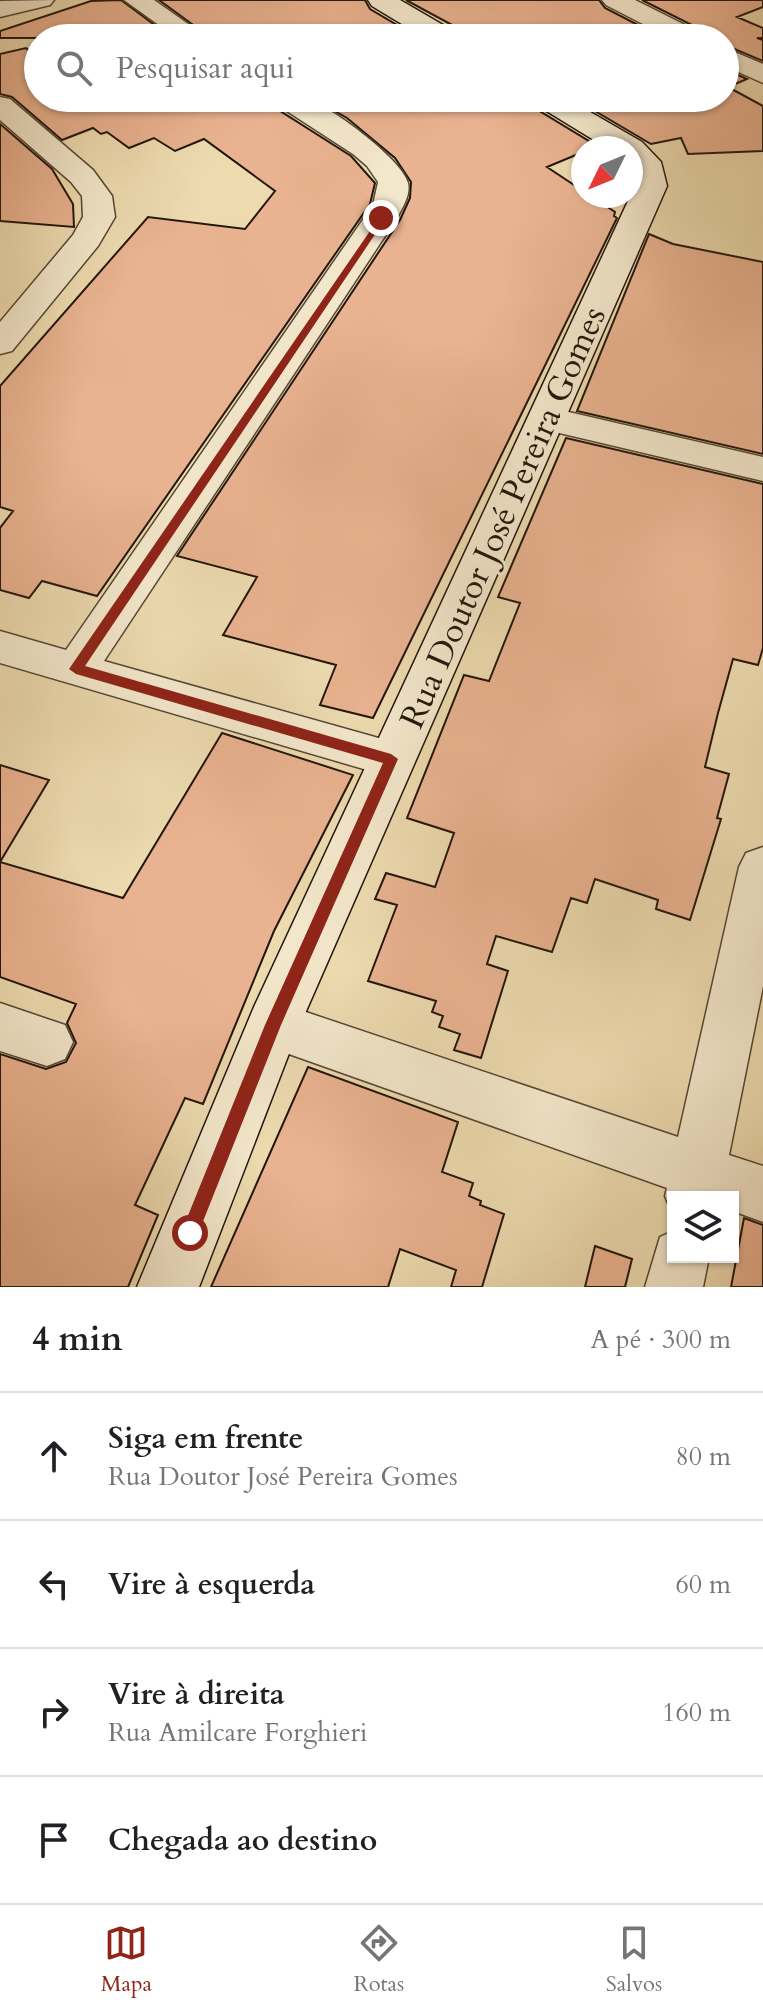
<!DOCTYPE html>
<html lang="pt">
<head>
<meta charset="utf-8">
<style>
  body { margin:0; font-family:Cardo,serif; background:#f2f2f2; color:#202124 }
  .controls { position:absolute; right:24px; bottom:24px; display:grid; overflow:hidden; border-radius:0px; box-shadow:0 2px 6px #0004 }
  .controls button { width:72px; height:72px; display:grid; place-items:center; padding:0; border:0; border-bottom:2px solid #e0e0e0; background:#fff; color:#202124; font:40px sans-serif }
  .compass { position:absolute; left:571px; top:136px; width:72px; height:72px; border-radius:50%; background:#fff; box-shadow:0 2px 6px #0004; rotate:227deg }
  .stop { position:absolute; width:24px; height:24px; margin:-18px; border:6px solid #8f2418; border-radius:50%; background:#fff }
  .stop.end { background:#8f2418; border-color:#fff; box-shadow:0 2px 8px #0008 }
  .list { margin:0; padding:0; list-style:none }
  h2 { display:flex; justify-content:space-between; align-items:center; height:104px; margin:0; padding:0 32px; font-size:34px }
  h2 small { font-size:26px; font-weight:400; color:#757577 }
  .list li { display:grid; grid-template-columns:52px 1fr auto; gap:24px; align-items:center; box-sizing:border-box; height:128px; padding:0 32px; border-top:2px solid #e0e0e0 }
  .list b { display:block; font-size:30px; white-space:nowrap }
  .list p { margin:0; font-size:26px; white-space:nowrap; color:#757577 }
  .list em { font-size:26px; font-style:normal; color:#757577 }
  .icon { flex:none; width:44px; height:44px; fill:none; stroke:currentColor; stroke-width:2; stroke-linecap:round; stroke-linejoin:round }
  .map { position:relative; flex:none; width:763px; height:1287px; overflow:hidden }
  .search { position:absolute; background:#fff; box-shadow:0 2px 6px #0004; left:24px; right:24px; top:24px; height:88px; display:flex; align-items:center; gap:20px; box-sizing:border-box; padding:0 28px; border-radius:44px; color:#757577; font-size:30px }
  .sheet { height:616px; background:#fff }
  nav { display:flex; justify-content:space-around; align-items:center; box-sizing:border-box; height:112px; border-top:2px solid #e0e0e0; background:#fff; font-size:22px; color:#757577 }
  nav a { display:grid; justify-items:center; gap:4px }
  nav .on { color:#8f2418 }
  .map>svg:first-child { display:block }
  .building { fill:#e9b290; stroke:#22160b; stroke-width:2 }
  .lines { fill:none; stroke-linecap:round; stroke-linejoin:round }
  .minor-casing { stroke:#554734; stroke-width:3 }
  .secondary-casing { stroke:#22160b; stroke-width:3 }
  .minor { fill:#f3e7cb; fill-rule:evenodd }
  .secondary { fill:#f3e7cb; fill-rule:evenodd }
  .route { fill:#8f2418 }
  .labels { text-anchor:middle; stroke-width:6; stroke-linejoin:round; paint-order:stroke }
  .street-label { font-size:34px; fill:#22160b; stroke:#f3e7cb }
</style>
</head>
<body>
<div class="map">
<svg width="763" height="1287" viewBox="0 0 763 1287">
  <rect width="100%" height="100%" fill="#eddaaf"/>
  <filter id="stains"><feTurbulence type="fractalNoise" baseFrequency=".0025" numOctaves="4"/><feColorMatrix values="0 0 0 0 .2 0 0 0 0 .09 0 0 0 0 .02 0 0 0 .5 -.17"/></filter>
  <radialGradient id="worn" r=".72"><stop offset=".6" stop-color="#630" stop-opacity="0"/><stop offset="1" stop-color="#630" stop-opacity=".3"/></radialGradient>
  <path class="building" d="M121,0l51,38h-172v-7l91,-30z
    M159,0h206l5,9 49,29h-208z
    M406,0h193l6,8 58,30h-187z
    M642,0h121v7l-26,10 26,11v10h-6l6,2v21l-38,-16v-7h-19l-6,-9z
    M26,48l12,12v38h231l5,9 77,49 24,27 -5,21 -273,392 -55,-15 -13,17 -29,-8v-62l13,-17 -13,-4v-121l148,-169 97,12 30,-38 -71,-52 -29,12 -21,-13 -25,10 -22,-16 -6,2 -8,-6 -31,12 -50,-43 -12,-3v-40z
    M725,69l22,10 -19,8 35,19v45l-75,3 -7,-16 -30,6 -56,-33 32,-13h98z
    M312,98h215l6,9 64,39 -14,2v4l-36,15 36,24v5h8l24,16 -1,4 3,2 -244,500 -53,-13 16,-40 -113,-30 34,-58 -80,-21 223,-336 10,-22 1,-16 -16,-24 -48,-40z
    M0,124l52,45 21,35 1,23 -74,-6z
    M649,234l24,10 90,18v192l-186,-43z
    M566,438l197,46v164l-5,17 -25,-6 -15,54 -13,54 24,7 -12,44 4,1 -31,101 -34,-11 2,-9 -63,-21 -8,24 -16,-5 -19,54 -56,-16 -9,28 21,7 -27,87 -27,-8 6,-16 -21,-7 4,-11 -11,-4 4,-11 -68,-20 29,-76 -22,-6 11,-26 49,14 19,-54 -47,-15 57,-143 25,6 31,-78 -22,-6z
    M222,733l131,42 -79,156 -71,173 -18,-6 -50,107 23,10 -30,72h-128v-233l46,15 20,-7 10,-19 -9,-20 9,-19 -76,-27v-115l123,36z
    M0,765l49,15 -49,82z
    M308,1067l150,55 -16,50 31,11 -4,13 12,5 -1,4 24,9 -22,73h-31l5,-17 -56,-21 -12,38h-177z
    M744,1218l19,7v62h-32z
    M595,1246l37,13 -7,28h-40z"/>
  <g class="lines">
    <defs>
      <path id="minor" d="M54,0l-4,5 -50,12v-16z
        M124,0h30l54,38h-31z
        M602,0h33l64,32 4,6h-33l-64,-33z
        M725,48l38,16v19l-38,-17z
        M0,97l10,2 83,71 19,26 3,21 -17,29 -86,105 -12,3v-32l73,-87 10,-18 -1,-21 -11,-14 -71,-62z
        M272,98c10,0 22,-2 31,0 23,4 100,62 105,85 3,12 -6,25 -11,35l-293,443 303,85 6,13 -6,13 -16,5 -391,-114v-32l66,19 307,-445 5,-23 -11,-16 -14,-12 -77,-50z
        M547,407l216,50v24l-229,-54 -5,-8 5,-8z
        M763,847v139l-34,169 34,11v56l-30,-11v-14h-60v19l-8,-20 2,-8 -412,-146 -8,-17 8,-17 18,-7 405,136 61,-270 7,-14z
        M0,1003l65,22 8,17 -8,17 -18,7 -47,-15z
        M673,1231v26h36l-6,30h-58l15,-50z"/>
      <path id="secondary" d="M368,0h32l55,32 4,6h-34l-53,-32z
        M530,98h36l76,44 19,20 6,24 -367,839 -101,262h-62l117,-280 381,-821 -4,-38h-24l-72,-44z"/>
    </defs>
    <use href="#minor" class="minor-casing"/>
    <use href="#secondary" class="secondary-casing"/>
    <use href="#minor" class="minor"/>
    <use href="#secondary" class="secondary"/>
  </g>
  <path class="route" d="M381,215l5,3 -301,448 306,88 7,5 -117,266 -85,214 -6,3 -6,-3 -3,-6 84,-208 118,-262 -307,-89 -7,-5z"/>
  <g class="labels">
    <g class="street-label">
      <text transform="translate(502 517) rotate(-66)" y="12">Rua Doutor José Pereira Gomes</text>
    </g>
  </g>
  <rect width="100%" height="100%" filter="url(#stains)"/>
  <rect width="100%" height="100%" fill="url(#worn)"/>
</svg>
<div class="controls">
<button><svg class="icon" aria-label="layers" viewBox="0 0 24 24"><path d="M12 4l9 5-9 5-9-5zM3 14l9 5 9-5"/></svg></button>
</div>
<svg class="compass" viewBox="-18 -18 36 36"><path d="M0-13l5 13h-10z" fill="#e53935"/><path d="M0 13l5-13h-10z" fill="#757577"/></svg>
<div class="stop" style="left:190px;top:1233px"></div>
<div class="stop end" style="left:381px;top:218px"></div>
<div class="search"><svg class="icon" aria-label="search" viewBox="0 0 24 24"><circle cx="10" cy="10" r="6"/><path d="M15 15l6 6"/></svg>Pesquisar aqui</div>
</div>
<section class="sheet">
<h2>4 min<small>A pé · 300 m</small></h2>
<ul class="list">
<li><svg class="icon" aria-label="ahead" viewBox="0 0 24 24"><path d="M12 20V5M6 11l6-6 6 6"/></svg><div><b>Siga em frente</b><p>Rua Doutor José Pereira Gomes</p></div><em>80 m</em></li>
<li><svg class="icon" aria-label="left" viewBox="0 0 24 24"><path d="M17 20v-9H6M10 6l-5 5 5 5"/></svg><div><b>Vire à esquerda</b></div><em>60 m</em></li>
<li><svg class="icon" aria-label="right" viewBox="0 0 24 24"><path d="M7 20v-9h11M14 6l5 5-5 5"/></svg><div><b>Vire à direita</b><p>Rua Amilcare Forghieri</p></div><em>160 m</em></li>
<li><svg class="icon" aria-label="arrive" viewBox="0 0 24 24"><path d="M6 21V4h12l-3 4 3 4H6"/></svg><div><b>Chegada ao destino</b></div></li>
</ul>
</section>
<nav>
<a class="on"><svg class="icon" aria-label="map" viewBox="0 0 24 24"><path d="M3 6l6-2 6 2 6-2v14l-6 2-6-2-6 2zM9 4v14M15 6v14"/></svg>Mapa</a>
<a><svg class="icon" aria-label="directions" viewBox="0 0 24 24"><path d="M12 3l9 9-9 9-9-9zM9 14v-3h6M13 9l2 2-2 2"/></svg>Rotas</a>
<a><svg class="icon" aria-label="saved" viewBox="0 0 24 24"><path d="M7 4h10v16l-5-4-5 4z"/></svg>Salvos</a>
</nav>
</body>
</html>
